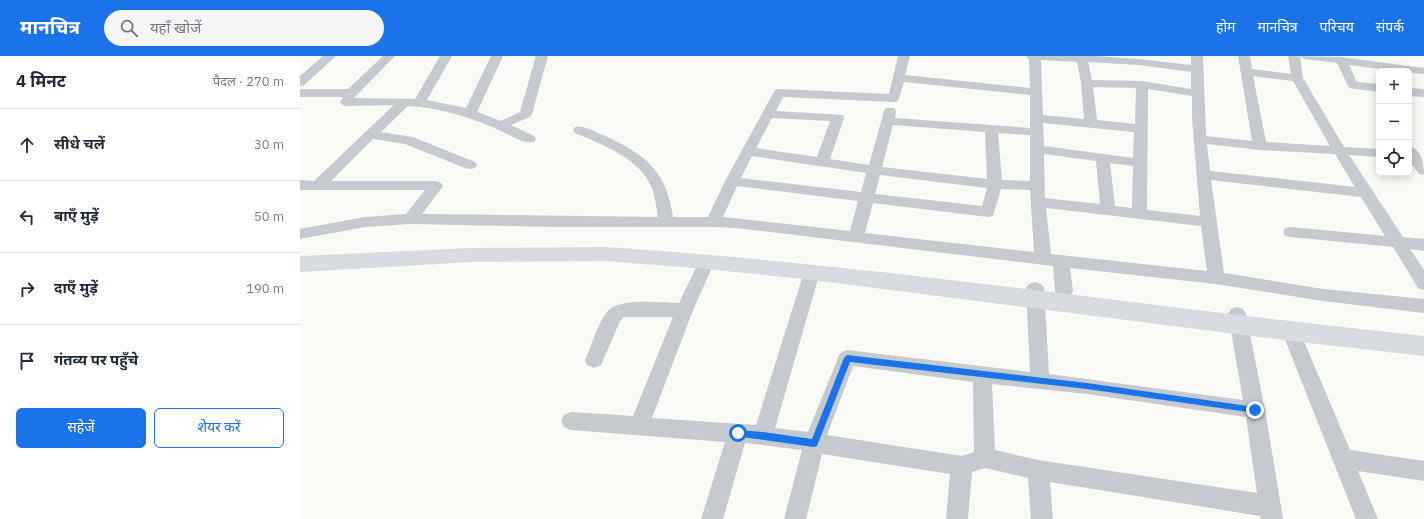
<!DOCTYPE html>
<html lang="hi">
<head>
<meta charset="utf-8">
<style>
  body { margin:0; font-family:"IBM Plex Sans","Noto Sans Devanagari",sans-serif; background:#f6f6f7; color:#1f2937 }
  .controls { position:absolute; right:12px; top:12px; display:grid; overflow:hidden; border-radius:6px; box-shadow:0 2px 10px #0003 }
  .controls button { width:36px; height:36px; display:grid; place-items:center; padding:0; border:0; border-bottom:1px solid #e0e1e3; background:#fff; color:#1f2937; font:20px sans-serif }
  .stop { position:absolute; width:12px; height:12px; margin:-9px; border:3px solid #1a73e8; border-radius:50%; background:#fff }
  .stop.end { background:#1a73e8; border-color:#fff; box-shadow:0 1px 4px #0008 }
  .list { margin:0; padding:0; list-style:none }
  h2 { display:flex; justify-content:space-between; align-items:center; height:52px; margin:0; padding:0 16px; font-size:17px }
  h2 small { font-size:13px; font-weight:400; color:#747a83 }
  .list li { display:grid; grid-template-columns:26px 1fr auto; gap:12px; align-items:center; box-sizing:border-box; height:72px; padding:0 16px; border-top:1px solid #e0e1e3 }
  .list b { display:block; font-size:15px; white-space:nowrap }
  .list em { font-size:13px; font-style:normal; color:#747a83 }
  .actions { display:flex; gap:8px; padding:12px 16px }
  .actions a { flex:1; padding:9px 0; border:1px solid #1a73e8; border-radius:6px; text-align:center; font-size:14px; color:#1a73e8 }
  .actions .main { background:#1a73e8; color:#fff }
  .icon { flex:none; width:22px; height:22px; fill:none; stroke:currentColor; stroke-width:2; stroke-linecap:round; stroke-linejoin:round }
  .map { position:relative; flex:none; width:1124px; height:463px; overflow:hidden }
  header { display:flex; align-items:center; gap:24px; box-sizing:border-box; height:56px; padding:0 20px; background:#1a73e8; color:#fff }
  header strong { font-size:19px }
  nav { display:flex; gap:22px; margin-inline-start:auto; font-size:14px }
  .search { width:280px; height:36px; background:#f6f6f7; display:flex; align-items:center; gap:10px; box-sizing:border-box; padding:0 14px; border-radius:22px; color:#747a83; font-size:15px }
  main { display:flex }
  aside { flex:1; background:#fff }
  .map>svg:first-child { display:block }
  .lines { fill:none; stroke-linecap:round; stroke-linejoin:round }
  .minor { fill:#c4cacd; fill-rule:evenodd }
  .major { fill:#d6dcdf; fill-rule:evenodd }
  .route { fill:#1a73e8 }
</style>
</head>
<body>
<header>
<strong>मानचित्र</strong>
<div class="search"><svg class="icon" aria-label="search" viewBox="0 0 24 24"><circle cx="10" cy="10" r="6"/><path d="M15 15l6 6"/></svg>यहाँ खोजें</div>
<nav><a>होम</a><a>मानचित्र</a><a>परिचय</a><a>संपर्क</a></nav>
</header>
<main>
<aside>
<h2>4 मिनट<small>पैदल · 270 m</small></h2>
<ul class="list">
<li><svg class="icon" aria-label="ahead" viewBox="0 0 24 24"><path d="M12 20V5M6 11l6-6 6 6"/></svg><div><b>सीधे चलें</b></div><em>30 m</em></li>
<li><svg class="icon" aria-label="left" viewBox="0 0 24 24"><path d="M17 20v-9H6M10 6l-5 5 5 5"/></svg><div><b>बाएँ मुड़ें</b></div><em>50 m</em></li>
<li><svg class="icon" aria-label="right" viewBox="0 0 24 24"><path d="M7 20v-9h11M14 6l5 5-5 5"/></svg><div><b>दाएँ मुड़ें</b></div><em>190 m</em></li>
<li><svg class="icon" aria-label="arrive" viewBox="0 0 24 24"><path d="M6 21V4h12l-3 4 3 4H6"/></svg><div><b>गंतव्य पर पहुँचे</b></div></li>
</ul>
<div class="actions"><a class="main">सहेजें</a><a>शेयर करें</a></div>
</aside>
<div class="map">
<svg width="1124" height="463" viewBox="0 0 1124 463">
  <rect width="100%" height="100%" fill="#f9f9f6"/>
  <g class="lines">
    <path class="minor" d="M23,0h13l-32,29 -4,1v-10z
      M83,0h12l-41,42 61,1 25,-43h12l-25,44 39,8 25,-52h12l-26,56 24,9 19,-9 16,-56h12l-16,58 -2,3 -19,8 23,11 2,3 -2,3c-10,2 -20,-5 -29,-9 -30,-15 -63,-25 -97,-27l-27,26 32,5 62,25 2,3 -2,3 -5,1 -5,-1 -60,-24 -32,-5 -42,42h105l5,2 2,3 -21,28 236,3c-2,-11 -3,-23 -8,-33 -11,-25 -50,-41 -75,-51l-2,-3 2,-3c10,-2 21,5 30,9 41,19 61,34 68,81h35l17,-36 50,-91 4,-1 110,5 9,-38h12l-5,19 125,13 -1,-29 -3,-3h68l45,3 52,6v-9h12l3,80 46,5 -14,-85h12l2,13 39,5 -3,-18 53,1 83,11v6l-15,-1v-2h-12l-48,-6 8,17 22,2v8l-30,-4 -12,-25 -32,-4 -5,-3 3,22 41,69 35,2v8l-30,-2 54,82 21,2v12l-14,-2 14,21v20l-6,-2 -25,-41 -102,-10 -6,-1 -2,-4 2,-4 6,-1 94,9 -24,-39 -150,-17 13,93 99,16 101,10v14l-101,-12 -107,-17 -146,-16 3,23 -3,5 -6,1 -6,-1 -3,-5 -2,-25 -317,-38 -23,-1h-159l-144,-3 -45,3 -65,12v-10l65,-12 41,-3 19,-24h-125v-10l14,1 80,-76 -48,1 -4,-1 -2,-3 3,-5h-43v-8h48zM741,4l36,2 4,21 3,36 -41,-4zM788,6l51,3 52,7v17l-49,-8 -50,-1zM953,20l40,5 37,65 -64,-4zM604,26l126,13v33l-135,-10 1,-7 -2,-3h-8l-2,3 -15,54 -39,-6 14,-41 -1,-3 -67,-4 7,-14 111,5 4,-1zM793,31l43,1 -1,36 -38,-4zM848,33l44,7v22l8,98 -53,-6zM472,62l58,3 -13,36 -61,-9zM743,67l91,9 -1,26 -89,-12zM593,69l92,7 2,47 -105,-12zM698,77l32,2v46l-28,-1zM907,88l53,6 75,4 20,33 -145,-16zM744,98l52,7 4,43 -55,-6zM452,100l114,17 -5,19 -120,-14zM810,107l23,3 -1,42 -17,-2zM580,119l107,13 -5,18 -107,-12zM437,130l121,15 -8,30 -127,-14zM701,133l29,1 4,62 -169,-19 8,-30 115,14 5,-1zM746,152l155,18 6,45 -156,-17z
      M1109,32l15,1v8l-15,-1z
      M1109,90c13,3 15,18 15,29l-5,-1 -10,-14z
      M407,199l6,2 2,4 -22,49 -41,108 104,7 48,-153 2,-4 6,-2 6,2 2,4 -45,156 33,4 30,-74 2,-5 7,-3 183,22 -4,-84 3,-4 6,-2 6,2 3,4 5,86 194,26 -15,-86 3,-5 6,-2 6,2 3,5 19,96 18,109h-22l-1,-3 -210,-34 3,37h-22l-3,-41 -43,-10 -13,4 -4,47h-22l4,-45 -128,-20 -16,65h-22l18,-69 -57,-7 -22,76h-22l24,-77 -154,-12 -7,-3 -3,-6 3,-6 7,-3 62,4 40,-99h-49l-4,4 -19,44 -7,3 -7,-3 -2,-5c6,-13 13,-37 22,-48 11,-15 54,-9 72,-9l22,-46zM553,310l120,16 1,70 -12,4 -135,-21zM692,328l95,10 159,23 11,76 -219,-33 -43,-10z
      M991,269l6,2 3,5 50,118 74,11v20l-66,-10 20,48h-22l-74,-187 3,-5z"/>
    <path class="major" d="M306,191c274,18 545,61 818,89v20l-133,-15 -479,-61 -105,-11 -101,-8 -135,1 -171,10v-16l171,-8z"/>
  </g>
  <path class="route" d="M547,299l240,28 168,24 4,3 -4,3 -168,-24 -237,-27 -33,84 -3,1 -79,-11v-5l3,-1 25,2 49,7 32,-81z"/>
</svg>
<div class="controls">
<button>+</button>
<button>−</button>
<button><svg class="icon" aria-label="locate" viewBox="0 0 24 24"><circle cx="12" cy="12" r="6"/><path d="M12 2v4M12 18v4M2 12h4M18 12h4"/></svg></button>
</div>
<div class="stop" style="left:438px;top:377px"></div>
<div class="stop end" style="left:955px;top:354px"></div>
</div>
</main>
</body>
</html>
